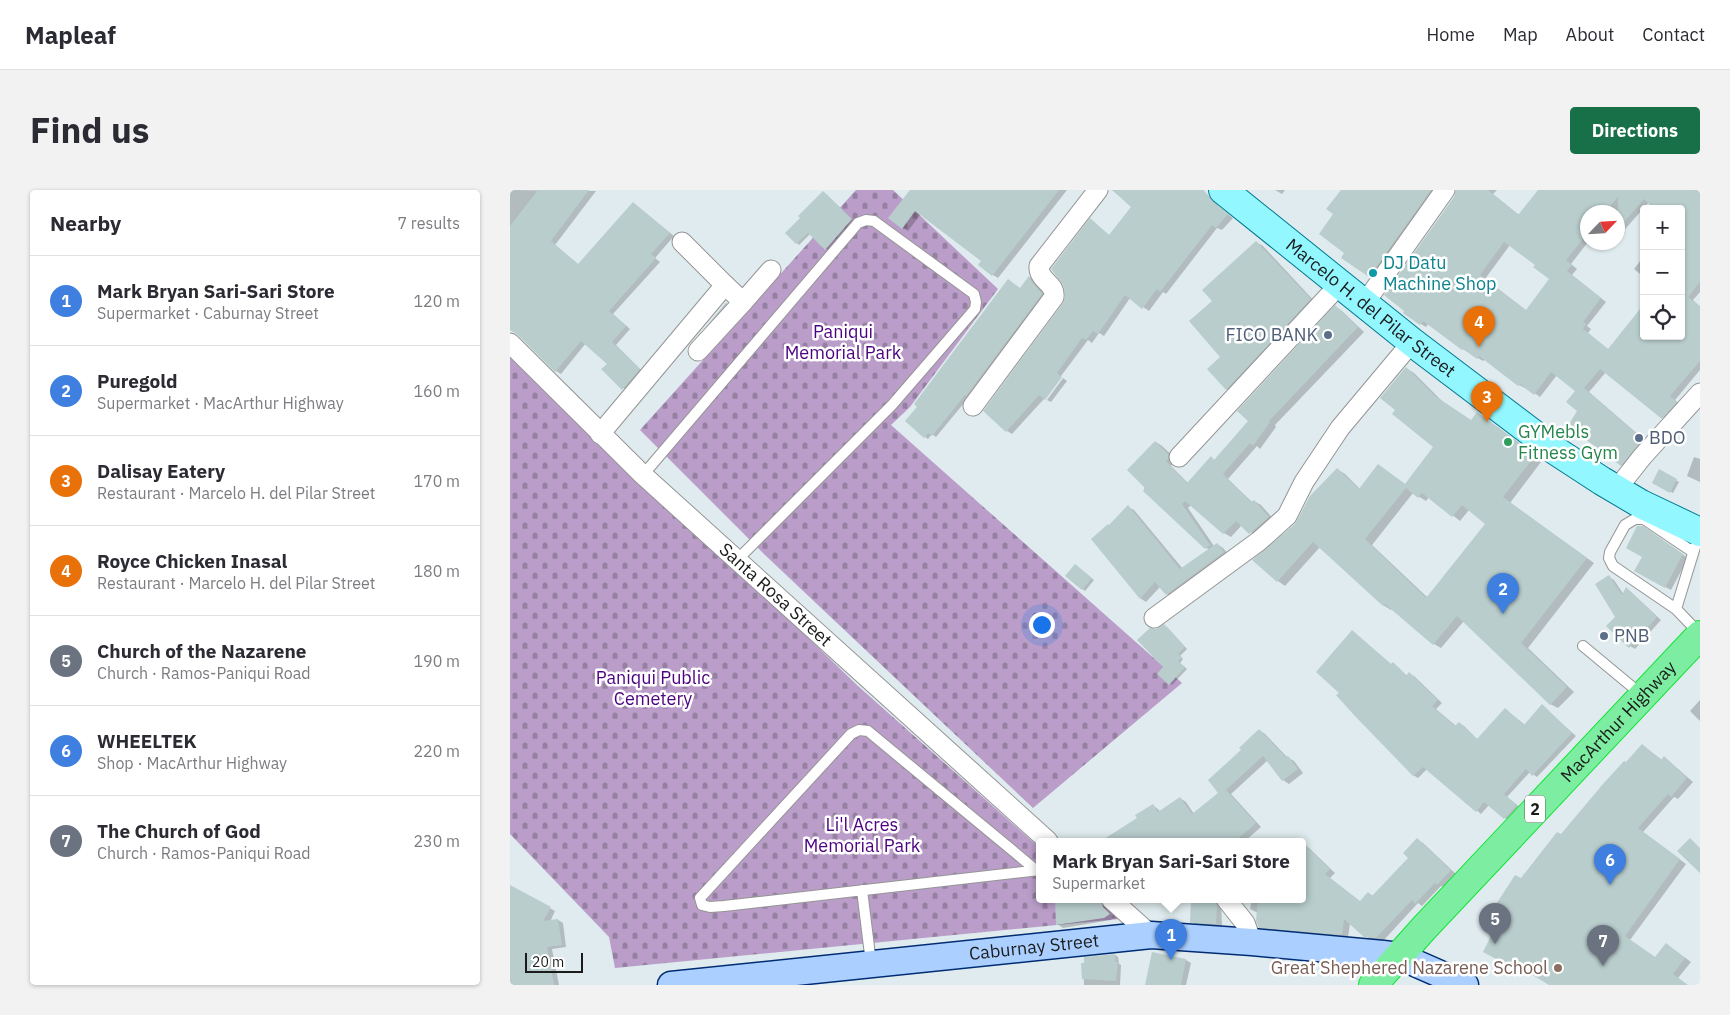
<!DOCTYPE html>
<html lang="en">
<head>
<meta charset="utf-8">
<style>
  body { margin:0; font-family:"IBM Plex Sans",sans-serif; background:#f2f2f3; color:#2b2b33 }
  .controls { position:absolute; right:15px; top:15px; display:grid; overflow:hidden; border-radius:5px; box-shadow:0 1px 4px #0004 }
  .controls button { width:45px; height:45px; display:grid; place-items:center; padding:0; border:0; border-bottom:1px solid #e1e1e2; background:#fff; color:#2b2b33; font:25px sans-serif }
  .compass { position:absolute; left:1070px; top:15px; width:45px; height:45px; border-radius:50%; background:#fff; box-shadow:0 1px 4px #0004; rotate:65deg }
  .scale { position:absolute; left:15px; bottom:12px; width:58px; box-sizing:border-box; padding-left:5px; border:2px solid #1b1b1b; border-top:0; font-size:14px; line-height:18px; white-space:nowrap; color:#1b1b1b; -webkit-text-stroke:4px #fff; paint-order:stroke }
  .you { position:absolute; left:531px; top:434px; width:18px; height:18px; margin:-12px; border:4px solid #fff; border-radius:50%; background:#1a73e8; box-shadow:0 0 0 8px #1a73e833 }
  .badge { display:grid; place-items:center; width:32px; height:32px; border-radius:50%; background:#187049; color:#fff; font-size:16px; font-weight:700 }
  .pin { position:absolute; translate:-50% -41px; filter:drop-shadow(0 1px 2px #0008) }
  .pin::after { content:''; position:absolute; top:26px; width:18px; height:15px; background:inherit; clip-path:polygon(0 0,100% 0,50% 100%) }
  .popup { position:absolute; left:526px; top:648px; width:270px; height:65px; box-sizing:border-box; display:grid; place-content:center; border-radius:5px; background:#fff; filter:drop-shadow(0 1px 4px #0005); font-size:16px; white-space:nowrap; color:#7c7c81 }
  .popup b { font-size:19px; color:#2b2b33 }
  .popup::after { content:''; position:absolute; left:50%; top:100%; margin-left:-10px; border:10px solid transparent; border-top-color:#fff }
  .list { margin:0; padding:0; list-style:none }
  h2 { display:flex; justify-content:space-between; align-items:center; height:65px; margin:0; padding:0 20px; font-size:21px }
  h2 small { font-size:16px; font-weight:400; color:#7c7c81 }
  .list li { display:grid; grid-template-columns:32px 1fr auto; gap:15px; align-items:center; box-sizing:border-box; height:90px; padding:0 20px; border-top:1px solid #e1e1e2 }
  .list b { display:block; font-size:19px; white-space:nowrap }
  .list p { margin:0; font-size:16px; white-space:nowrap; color:#7c7c81 }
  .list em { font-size:16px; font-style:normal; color:#7c7c81 }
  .icon { flex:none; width:28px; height:28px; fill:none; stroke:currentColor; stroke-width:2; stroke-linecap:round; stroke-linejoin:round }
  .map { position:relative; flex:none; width:1190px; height:795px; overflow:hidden; border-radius:5px }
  header { display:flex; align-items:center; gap:30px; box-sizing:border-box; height:70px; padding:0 25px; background:#fff; border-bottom:1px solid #e1e1e2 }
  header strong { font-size:24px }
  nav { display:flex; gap:28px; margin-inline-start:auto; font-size:18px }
  .intro { display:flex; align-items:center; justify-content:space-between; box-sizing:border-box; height:120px; padding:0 30px }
  h1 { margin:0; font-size:35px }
  .button { padding:12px 22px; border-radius:5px; background:#187049; color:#fff; font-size:18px; font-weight:700 }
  main { display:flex; gap:30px; padding:0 30px }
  aside { flex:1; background:#fff; border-radius:5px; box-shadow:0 1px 4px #0004 }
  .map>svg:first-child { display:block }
  .cemetery { fill:url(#cemetery-stones) }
  .shadow { fill:#0003; fill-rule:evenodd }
  .building { fill:#b8cdcc; fill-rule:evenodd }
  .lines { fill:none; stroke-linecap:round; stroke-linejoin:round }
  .lane-casing { stroke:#959595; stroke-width:12 }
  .street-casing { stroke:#959595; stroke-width:21 }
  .secondary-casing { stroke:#002c73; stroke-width:29 }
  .primary-casing { stroke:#007891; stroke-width:30 }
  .highway-casing { stroke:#13e435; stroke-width:30 }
  .lane { stroke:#fff; stroke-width:10 }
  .street { stroke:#fff; stroke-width:19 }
  .secondary { stroke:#abd0ff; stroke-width:26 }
  .primary { stroke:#92f7ff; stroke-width:28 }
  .highway { stroke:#7deea1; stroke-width:28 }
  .culture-dot { fill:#0f9aa8; stroke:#fff; stroke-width:2 }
  .service-dot { fill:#5c6f8a; stroke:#fff; stroke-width:2 }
  .leisure-dot { fill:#2e9e5b; stroke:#fff; stroke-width:2 }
  .education-dot { fill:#8d6e63; stroke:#fff; stroke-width:2 }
  .labels { text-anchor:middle; stroke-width:5; stroke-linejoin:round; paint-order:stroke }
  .shield { fill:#fff; stroke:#5f5f5f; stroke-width:1 }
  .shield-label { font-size:16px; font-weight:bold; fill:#1b1b1b }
  .culture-label { font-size:18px; fill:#0d838f; stroke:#fff; text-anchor:start }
  .street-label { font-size:18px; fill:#1b1b1b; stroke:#fff }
  .park-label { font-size:18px; fill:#4c0180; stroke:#fff }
  .service-label { font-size:18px; fill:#4e5e75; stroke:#fff; text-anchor:start }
  .leisure-label { font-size:18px; fill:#27864d; stroke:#fff; text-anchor:start }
  .education-label { font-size:18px; fill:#785e54; stroke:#fff; text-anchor:end }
</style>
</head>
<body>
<header>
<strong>Mapleaf</strong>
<nav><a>Home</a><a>Map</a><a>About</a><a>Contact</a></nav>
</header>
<div class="intro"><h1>Find us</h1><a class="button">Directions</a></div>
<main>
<aside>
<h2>Nearby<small>7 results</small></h2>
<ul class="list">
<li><span class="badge" style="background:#3f7fe0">1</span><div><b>Mark Bryan Sari-Sari Store</b><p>Supermarket · Caburnay Street</p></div><em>120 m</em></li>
<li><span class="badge" style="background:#3f7fe0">2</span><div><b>Puregold</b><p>Supermarket · MacArthur Highway</p></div><em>160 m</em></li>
<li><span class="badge" style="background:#e8710a">3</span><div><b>Dalisay Eatery</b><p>Restaurant · Marcelo H. del Pilar Street</p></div><em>170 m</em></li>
<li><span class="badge" style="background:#e8710a">4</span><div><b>Royce Chicken Inasal</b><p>Restaurant · Marcelo H. del Pilar Street</p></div><em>180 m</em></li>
<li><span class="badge" style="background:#6b7280">5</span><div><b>Church of the Nazarene</b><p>Church · Ramos-Paniqui Road</p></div><em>190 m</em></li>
<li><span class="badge" style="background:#3f7fe0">6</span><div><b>WHEELTEK</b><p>Shop · MacArthur Highway</p></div><em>220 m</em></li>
<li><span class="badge" style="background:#6b7280">7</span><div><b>The Church of God</b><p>Church · Ramos-Paniqui Road</p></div><em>230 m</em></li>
</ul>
</aside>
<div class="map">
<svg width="1190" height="795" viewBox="0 0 1190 795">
  <defs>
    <pattern id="cemetery-stones" width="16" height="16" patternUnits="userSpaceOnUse" patternTransform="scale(1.25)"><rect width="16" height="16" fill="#ba9ec9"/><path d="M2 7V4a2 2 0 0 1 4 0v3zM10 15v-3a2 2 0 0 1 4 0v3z" fill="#9680a2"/></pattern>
  </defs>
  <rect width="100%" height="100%" fill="#dfebee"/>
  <path class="cemetery" d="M346,0h37l105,99 -88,118 -19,18 291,258 -149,125 -268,-253 -125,-125z
    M0,161l348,335 182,162v51h56l23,20 -504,49 -6,-31 -99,-103z"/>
  <path class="shadow" d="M0,0l86,1 -41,54 24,20 54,-62 41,33 -19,22 5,4 -47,52 17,15 -14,16 28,28 -16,19 -25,-23 5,-5 -22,-21 -25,31 -5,-3 -46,-44z
    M401,0h156l-69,88 -5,-3 -10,-14 -62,-47 -13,17 -5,-3z
    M603,0h90l16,17 14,11 -11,12 -5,-2 -51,66 -3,-2 -14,19 -19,-13 -26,38 -5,-3 -7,10 -4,-3 -45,60 -31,34 -5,-3 57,-127 27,-84 19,16 23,-29z
    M765,0h10l-3,4z
    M832,0h97l-63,89 -33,-22 3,-4 -11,-39z
    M947,0h40l-4,4 26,21 20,-25h161v102l-7,8 7,7v63l-25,30 7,6 -14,15 -62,-49 -17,20 59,51 -21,25 -6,-3 -42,-54 -3,-20 -19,-16 -17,22 -14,-10 -1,1 -6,-3 -34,-26 -2,2 -20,-12 -35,-25 -2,3 -5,-3zM1139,12l32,7v127h-37l-35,14 -21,-17 3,-4 -4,-3 19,-24 -34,-27 5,-6 -6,-5 17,-22v-30h30v23l1,1zM1000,55l27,20 14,14 -24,32 -42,-32z
    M316,4l28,27 -26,29 -18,-16 -11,11 -12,-12z
    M746,52l7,4 54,58 -83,89 -7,-4 -14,-88z
    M1134,66v21l-10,-8z
    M519,87l4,2 13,18 -77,100 -33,40 -4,-3 -4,5 -3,-2z
    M216,113l3,2 -22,23 -1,-1z
    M826,117l6,4 22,21 -89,93 1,2 -16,22 -3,-3 -29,33 25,24 1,-2 7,4 14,16 -18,16 -15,-12 -11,12 -7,-4 -32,-29 -4,4 26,38 3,-2 6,4 7,8 -57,42 -6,-4 -7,-7 -14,15 -6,-4 -31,-72 19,-19 6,3 49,59 26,-19 -65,-60 12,-48 6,4 13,12 -1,4 -3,4 17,17 23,-25 4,3 35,-40z
    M896,178l8,5 29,29 29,19 13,-3 37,27 19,17 -31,41 84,60 -66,85 46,44 -16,16 -8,-4 -86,-83 -23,27 -7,-4 -42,-35 -1,1 -8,-5 -63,-58 -35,39 -7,-5 -24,-21 42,-35 41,-56 8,5 15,15 18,-24 28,20 29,-38 -39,-37zM903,303l13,8 3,-4 31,24 9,-11 18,14 -59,74 -56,-53z
    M553,188l4,3 -16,21 -4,-2z
    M1184,267l6,2v23l-13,-6z
    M1149,281l20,11 -6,11 -20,-11z
    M1138,341l40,27 -17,32 -35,-19 8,-14z
    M567,377l17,13 -9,11 -18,-15z
    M1099,387l5,3 10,15 2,-6 5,3 30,28 -26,29 -5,-3 -13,-29z
    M657,437l20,22 -7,7 3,3 -3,4 7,6 -15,16 -2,-1 -5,-17z
    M842,441l40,34 1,-1 5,3 9,9 2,-2 5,2 28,27 -6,6 20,17 3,-3 5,3 14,14 27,-31 20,16 17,-19 34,30 -39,41 -7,-5 -23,25 14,11 -12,13 -20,-16 -8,9 -54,-45 -9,9 -5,-3 -72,-82z
    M1190,510v21l-10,-10z
    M749,540l6,4 22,23 7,4 9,12 -14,11 -6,-4 -15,-20 -37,34 30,33 -16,14h-142l36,-23 14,-13 7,6 20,-13 6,4 8,12 25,-21 23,-43z
    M1132,555l20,15 2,-2 6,4 23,20 -15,17 -4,-2 -31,35 43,32 -56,76 26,18 10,-14 25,18 -13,16 8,7h-135l-18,-11 -2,2 -46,-25 36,-72z
    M907,650l6,3 33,31 -12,13 -3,-1 -19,20 -4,-3 -35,38 -12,-1 -21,-17 -2,15 -82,-8 -6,-3 -2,-14 -8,-4 2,-10h50l1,-55 6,4 26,25 -5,5 30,24 8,-9 5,3 36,-38z
    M12,703l33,18 -5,11 8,-2 5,3 3,24 -14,2 7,36h-49v-68z
    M546,709h50v8l9,10 -4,3 -48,8 -6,-4z
    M619,709h15l-7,4z
    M683,709h28l1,28 -25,-2 -5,-3z
    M605,765l3,2 1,7 2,1 -1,20h-36l-1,-21z
    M676,770l5,3 -5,22h-39z"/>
  <path class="building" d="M28,0h51l-38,51 27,23 55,-62 37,31 -19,21 5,4 -47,53 17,15 -14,16 28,27 -18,21 -21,-21 6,-5 -26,-23 -26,31 -37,-37 -8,-5v-104z
    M400,0h149l-67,86 -14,-11 3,-4 -66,-50 -13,18 -14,-11z
    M602,0h91l10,12 15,12 -12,14 -4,-3 -52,67 -3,-3 -15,20 -17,-14 -27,39 -5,-3 -7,9 -4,-2 -25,35 5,4 -17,23 -6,-5 -33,37 -23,-21 80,-108 2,-6 -1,-9 -3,-6 -10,-13 39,-51 19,17 22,-28z
    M831,0h90l-62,87 -28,-19 3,-5 -25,-19 14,-20 -7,-5z
    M946,0h32l30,25 20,-25h162v92l-12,15 12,9v55l-30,35 7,6 -15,17 -62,-50 -16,19 59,51 -22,27 -53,-40 9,-15 -11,-9 9,-11 -24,-19 -17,23 -14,-11 -2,2 -39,-30 -2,3 -14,-10 -1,1 -39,-29 -3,4 -17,-12 1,-2 -20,-16 70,-98zM1108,7v32l26,-30 10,10h27v127h-37v-32l-36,45 -25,-20 3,-5 -3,-2 18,-24 -34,-27 5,-6 -6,-5 22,-27v-21h17zM994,52l31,23 -2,2 16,12 -23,31 -46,-35z
    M313,1l29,28 -27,31 -17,-17 -12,11 -11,-11 15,-15 -2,-2z
    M746,51l55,58 -85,91 -19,-21 13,-12 -31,-36 23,-20 -10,-11z
    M519,86l3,6 10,12 -76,102 -1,-1 -33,41 -4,-3 -4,5 -19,-17 12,-14 -3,-3 94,-125 12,9z
    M825,115l23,22 -89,94 1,1 -17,24 -3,-3 -27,31 28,28 3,-2 15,17 -20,17 -13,-13 -13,13 -38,-33 -3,3 28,41 -5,4 -62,-58 2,-3 -18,-18 28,-29 13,13v5l-2,2 21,22 24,-27 3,4 34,-39 -11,-10z
    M896,177l29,29 36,24 6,-8 38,28v1l19,16 -31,40 84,61 -66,85 46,44 -17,18 -93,-89 -24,29 -48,-41 -2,2 -70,-64 -36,40 -25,-22 43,-36 15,-28 27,-28 22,21 19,-25 27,20 28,-37 -41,-33 3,-4 -15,-12zM896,298l12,10 4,-5 30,24 10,-12 23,19 -59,74 -61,-59z
    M1149,279l18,10 -7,14 -18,-10z
    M618,315l52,64 37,-26 7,9 -58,43 -11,-13 -15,17 -49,-60 17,-15 1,1z
    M1127,336h6l40,28 -18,34 -31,-17 8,-14 -16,-9z
    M565,374l17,14 -10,12 -17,-14z
    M1099,385l13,20 4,-8 31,30 -28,31 -23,-22 9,-9 -20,-33z
    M654,434l21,23 -7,7 4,3 -4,4 7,6 -16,18 -12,-11 6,-7 -26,-27 13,-12 6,1z
    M842,440l39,34 2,-2 13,14 3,-4 29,28 -6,6 23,20 4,-4 18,17 28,-31 19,17 18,-21 30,29 -40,43 -6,-7 -22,25 13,11 -13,14 -20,-17 -8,10 -53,-45 -10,9 -59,-61 -18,-20 3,-2 -23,-21z
    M749,539l27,28 2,-1 10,13 -16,12 -19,-25 -37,34 30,33 -21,18h-134l36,-23 -2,-3 18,-11 5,8 22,-15 12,17 26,-21 -10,-13 33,-30 -2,-2z
    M1132,554l19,16 3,-4 23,22 -16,19 -3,-3 -30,34 42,31 -55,77 30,21 11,-14 19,15 -12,16 15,11h-139l-23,-14 -2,3 -41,-22 11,-22 -10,-7 31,-48 6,3 36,-46 4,2 42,-50 21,-23 2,1z
    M907,648l34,32 -14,15 -2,-2 -20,21 -3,-4 -36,38 -12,-1 -20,-18 -2,16 -83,-7 -3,-7 2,-22h44v-57l28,27 -5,5 35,27 8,-9 4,4 36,-38 -5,-5z
    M1180,648l10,10v25l-23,-22z
    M0,695l41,22 -8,14 15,-2 4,26 -15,2 7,38h-44z
    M545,709h45l3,8 7,7 -6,4 -48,7z
    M681,709h24l2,6 -1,19 -26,-1z
    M642,762l34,7 -5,26h-36z
    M605,764l1,8h2l-2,19 -34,-2 -1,-16h3v-6z"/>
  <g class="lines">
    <defs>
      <path id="lane" d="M133,285l215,-252 8,-3 8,1 100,73 2,8 -1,7 -83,96 -155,155
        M1185,357l-19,62 23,24
        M1166,419l-63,-43 -4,-8 1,-6 15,-27 10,-6h9l49,33
        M1073,456l59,49
        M526,680l-168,-139 -9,-1 -8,4 -151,164 2,7 8,2 14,-1 316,-36
        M352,700l9,73"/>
      <g id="street">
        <path d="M215,95l18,17 28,-32"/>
        <path d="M854,114l81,-114"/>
        <path id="s1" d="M0,153l133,132 405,366"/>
        <path d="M188,161l45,-49"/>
        <path d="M463,216l81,-109c2,-14 -16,-16 -15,-31l59,-76"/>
        <path d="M90,244l125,-149 -43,-43"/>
        <path d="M669,267l160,-172"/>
        <path d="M1106,300l26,-33 58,-64"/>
        <path d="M644,428l105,-77 28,-25 17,-34 36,-54 72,-86"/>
        <path d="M601,709l40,36"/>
        <path d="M716,709l19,24 7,19"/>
      </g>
      <g id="secondary">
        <path id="s2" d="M161,795l480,-50 101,7 131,12 16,2 66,29"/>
      </g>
      <g id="primary">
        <path id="s3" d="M713,0l189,152 144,109 46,30 39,23 59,28"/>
      </g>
      <g id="highway">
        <path id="s4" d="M863,795l52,-58 275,-292"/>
      </g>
    </defs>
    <use href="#lane" class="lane-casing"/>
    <use href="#street" class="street-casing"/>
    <use href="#secondary" class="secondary-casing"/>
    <use href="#primary" class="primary-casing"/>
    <use href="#highway" class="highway-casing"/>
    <use href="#lane" class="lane"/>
    <use href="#street" class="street"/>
    <use href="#secondary" class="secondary"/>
    <use href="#primary" class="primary"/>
    <use href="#highway" class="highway"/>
  </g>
  <circle class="culture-dot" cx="863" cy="83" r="5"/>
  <g class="service-dot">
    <circle cx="818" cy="145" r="5"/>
    <circle cx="1129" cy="248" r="5"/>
    <circle cx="1094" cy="446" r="5"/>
  </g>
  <circle class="leisure-dot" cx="998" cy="252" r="5"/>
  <circle class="education-dot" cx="1048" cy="778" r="5"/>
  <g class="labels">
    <rect class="shield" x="1015" y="605.5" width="20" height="27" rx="4"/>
    <g class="shield-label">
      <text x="1025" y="625">2</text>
    </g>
    <g class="culture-label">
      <text x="873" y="79">DJ Datu<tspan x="873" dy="21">Machine Shop</tspan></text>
    </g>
    <g class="street-label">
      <text dy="6" stroke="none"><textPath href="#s3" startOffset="189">Marcelo H. del Pilar Street</textPath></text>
      <text dy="6" stroke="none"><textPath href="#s1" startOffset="366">Santa Rosa Street</textPath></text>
      <text dy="6" stroke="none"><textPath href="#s4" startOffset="360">MacArthur Highway</textPath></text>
      <text dy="6" stroke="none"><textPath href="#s2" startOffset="365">Caburnay Street</textPath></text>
    </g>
    <g class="park-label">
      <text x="333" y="148">Paniqui<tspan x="333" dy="21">Memorial Park</tspan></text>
      <text x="143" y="494">Paniqui Public<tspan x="143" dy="21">Cemetery</tspan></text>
      <text x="352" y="641">Li'l Acres<tspan x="352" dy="21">Memorial Park</tspan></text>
    </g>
    <g class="service-label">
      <text x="808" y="151" text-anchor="end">FICO BANK</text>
      <text x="1139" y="254">BDO</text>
      <text x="1104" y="452">PNB</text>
    </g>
    <g class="leisure-label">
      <text x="1008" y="248">GYMebls<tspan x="1008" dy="21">Fitness Gym</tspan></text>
    </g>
    <g class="education-label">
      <text x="1038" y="784">Great Shephered Nazarene School</text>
    </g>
  </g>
</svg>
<div class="controls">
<button>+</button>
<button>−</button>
<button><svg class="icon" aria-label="locate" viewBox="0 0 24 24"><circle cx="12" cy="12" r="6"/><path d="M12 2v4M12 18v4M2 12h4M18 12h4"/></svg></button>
</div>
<svg class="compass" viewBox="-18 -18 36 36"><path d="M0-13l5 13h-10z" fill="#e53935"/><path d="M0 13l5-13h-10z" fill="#7c7c81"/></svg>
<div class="scale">20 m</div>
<div class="you"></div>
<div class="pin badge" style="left:661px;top:770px;background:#3f7fe0">1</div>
<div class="popup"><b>Mark Bryan Sari-Sari Store</b>Supermarket</div>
<div class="pin badge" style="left:993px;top:424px;background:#3f7fe0">2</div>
<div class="pin badge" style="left:977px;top:232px;background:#e8710a">3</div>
<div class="pin badge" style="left:969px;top:157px;background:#e8710a">4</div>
<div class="pin badge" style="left:985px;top:754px;background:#6b7280">5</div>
<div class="pin badge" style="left:1100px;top:695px;background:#3f7fe0">6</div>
<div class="pin badge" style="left:1093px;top:776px;background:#6b7280">7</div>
</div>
</main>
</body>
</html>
